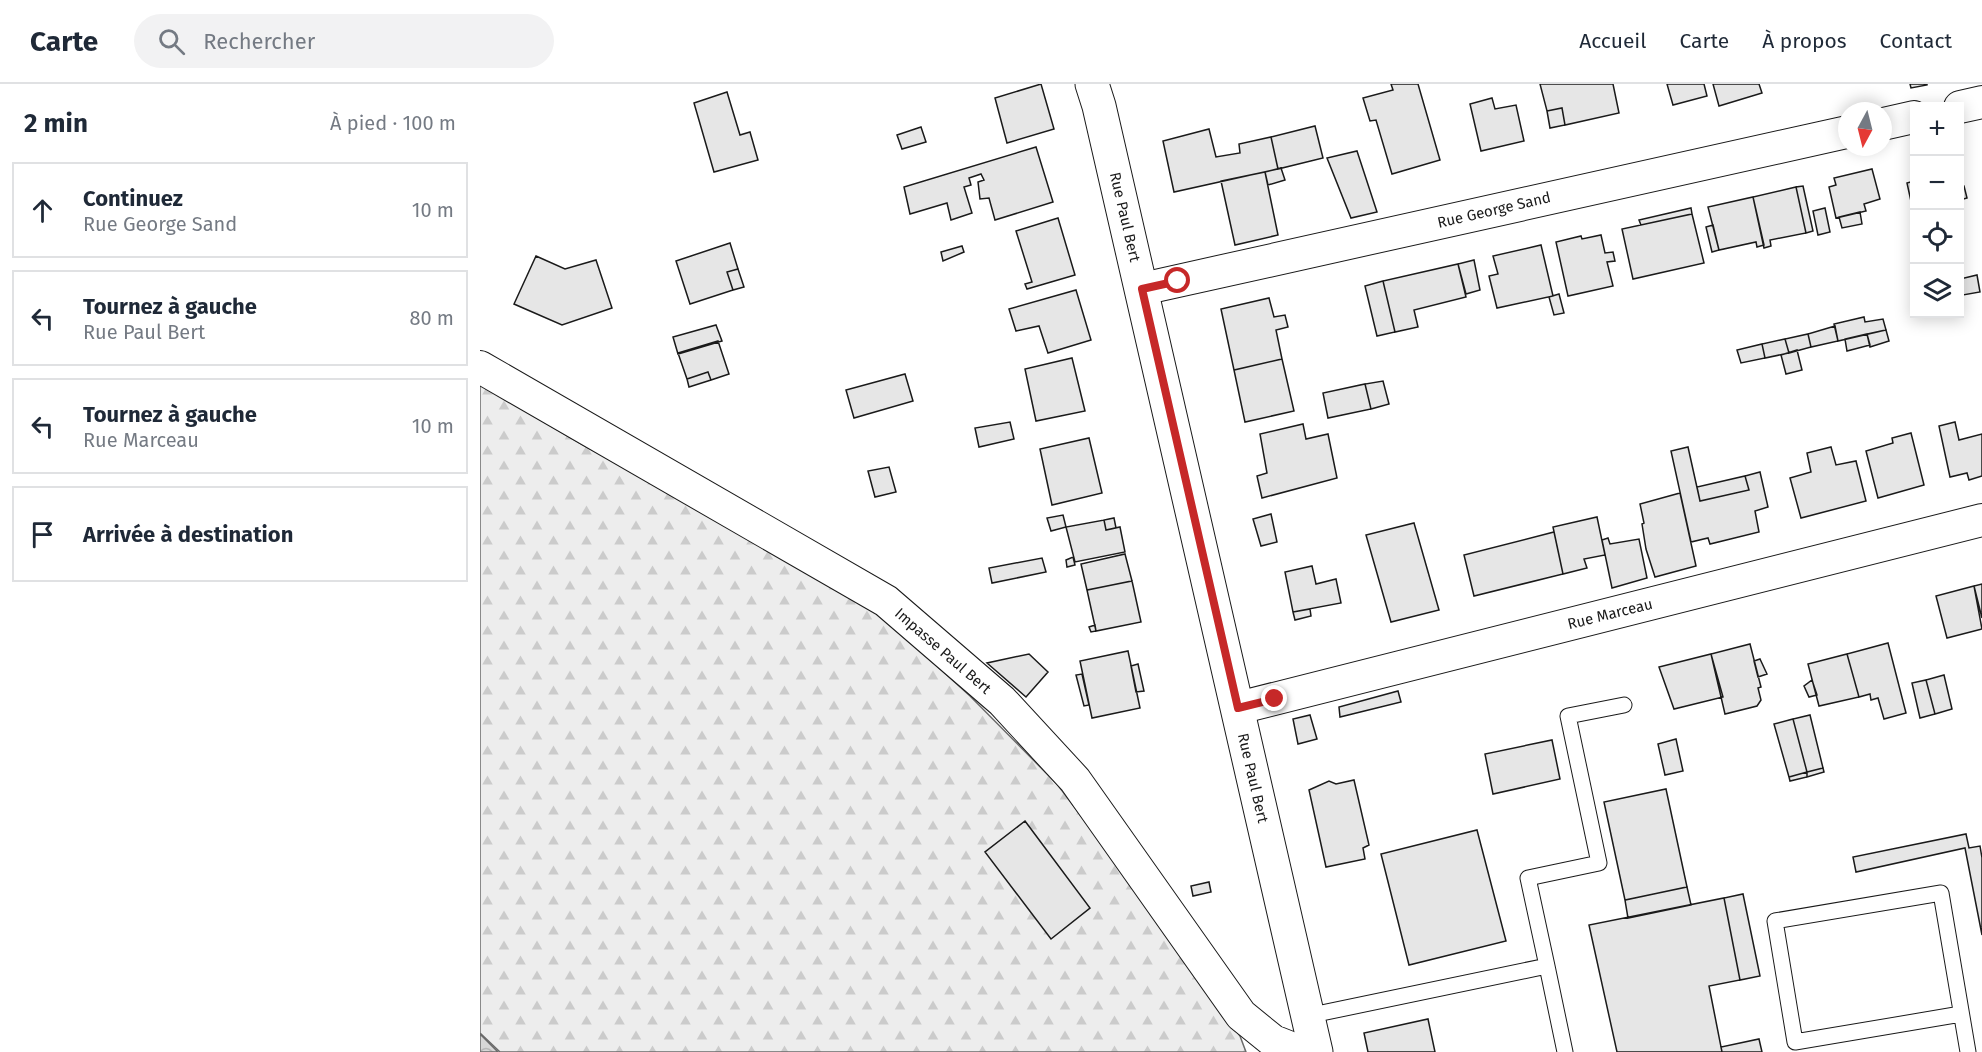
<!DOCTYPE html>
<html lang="fr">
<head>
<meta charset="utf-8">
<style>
  body { margin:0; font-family:"Fira Sans",sans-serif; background:#f2f2f3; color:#1f2937 }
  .controls { position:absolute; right:18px; top:18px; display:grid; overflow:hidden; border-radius:0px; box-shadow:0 3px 15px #0003 }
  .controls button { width:54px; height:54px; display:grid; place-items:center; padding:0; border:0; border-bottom:2px solid #e0e1e3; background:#fff; color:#1f2937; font:30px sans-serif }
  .compass { position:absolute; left:1358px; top:18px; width:54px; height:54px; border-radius:50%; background:#fff; box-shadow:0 3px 15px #0003; rotate:187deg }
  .stop { position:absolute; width:18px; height:18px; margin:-14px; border:4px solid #c62828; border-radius:50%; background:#fff }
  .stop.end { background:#c62828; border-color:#fff; box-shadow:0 2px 6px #0008 }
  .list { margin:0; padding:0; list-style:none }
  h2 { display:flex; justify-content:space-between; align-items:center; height:78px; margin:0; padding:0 24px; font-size:26px }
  h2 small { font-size:20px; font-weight:400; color:#747a83 }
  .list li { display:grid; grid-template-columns:39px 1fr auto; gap:18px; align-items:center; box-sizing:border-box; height:96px; margin:0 12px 12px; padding:0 12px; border:2px solid #e0e1e3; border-radius:0px }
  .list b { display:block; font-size:22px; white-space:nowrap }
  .list p { margin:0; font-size:20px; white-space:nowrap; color:#747a83 }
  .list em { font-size:20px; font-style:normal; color:#747a83 }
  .icon { flex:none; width:33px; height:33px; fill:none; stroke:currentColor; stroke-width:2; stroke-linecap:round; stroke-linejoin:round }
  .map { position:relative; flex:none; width:1502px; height:968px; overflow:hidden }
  header { display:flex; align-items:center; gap:36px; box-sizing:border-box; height:84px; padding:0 30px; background:#fff; border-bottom:2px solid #e0e1e3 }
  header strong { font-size:28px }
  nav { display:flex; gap:33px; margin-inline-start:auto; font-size:21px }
  .search { width:420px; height:54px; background:#f2f2f3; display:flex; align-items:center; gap:15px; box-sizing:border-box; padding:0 21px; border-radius:33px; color:#747a83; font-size:22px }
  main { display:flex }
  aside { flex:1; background:#fff }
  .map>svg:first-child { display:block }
  .forest { fill:url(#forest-firs); stroke:#6a6a6a; stroke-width:1.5 }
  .water { fill:url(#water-waves); stroke:#6a6a6a; stroke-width:1.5 }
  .building { fill:#e6e6e6; stroke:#1a1a1a; stroke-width:1.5 }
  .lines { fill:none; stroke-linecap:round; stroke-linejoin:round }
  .service-casing { stroke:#1a1a1a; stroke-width:17 }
  .minor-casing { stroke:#1a1a1a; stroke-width:34 }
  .secondary-casing { stroke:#1a1a1a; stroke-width:35 }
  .service { stroke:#fff; stroke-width:15 }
  .minor { stroke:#fff; stroke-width:32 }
  .secondary { stroke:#fff; stroke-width:33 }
  .route { stroke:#c62828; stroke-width:8 }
  .labels { text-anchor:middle; stroke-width:4.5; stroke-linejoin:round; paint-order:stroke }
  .street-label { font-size:15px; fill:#1a1a1a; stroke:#fff }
</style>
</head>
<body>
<header>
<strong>Carte</strong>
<div class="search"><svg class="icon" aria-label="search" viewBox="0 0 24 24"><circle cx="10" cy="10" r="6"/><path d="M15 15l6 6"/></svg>Rechercher</div>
<nav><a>Accueil</a><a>Carte</a><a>À propos</a><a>Contact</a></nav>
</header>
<main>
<aside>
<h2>2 min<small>À pied · 100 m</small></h2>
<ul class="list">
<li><svg class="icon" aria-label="ahead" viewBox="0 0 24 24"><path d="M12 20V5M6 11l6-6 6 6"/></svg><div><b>Continuez</b><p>Rue George Sand</p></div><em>10 m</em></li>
<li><svg class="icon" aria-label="left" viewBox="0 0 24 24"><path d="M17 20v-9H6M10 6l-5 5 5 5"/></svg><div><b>Tournez à gauche</b><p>Rue Paul Bert</p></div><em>80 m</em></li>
<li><svg class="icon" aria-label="left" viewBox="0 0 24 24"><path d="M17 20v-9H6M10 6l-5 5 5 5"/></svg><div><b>Tournez à gauche</b><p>Rue Marceau</p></div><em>10 m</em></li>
<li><svg class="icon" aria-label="arrive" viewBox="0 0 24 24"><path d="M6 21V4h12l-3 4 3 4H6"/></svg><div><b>Arrivée à destination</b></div></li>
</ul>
</aside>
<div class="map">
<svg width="1502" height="968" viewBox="0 0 1502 968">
  <defs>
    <pattern id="forest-firs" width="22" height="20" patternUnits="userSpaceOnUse" patternTransform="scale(1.5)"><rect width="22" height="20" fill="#ededed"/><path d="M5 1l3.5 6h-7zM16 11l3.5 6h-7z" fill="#cbcbcb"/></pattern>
    <pattern id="water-waves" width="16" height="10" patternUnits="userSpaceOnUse" patternTransform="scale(1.5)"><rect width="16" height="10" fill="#d7d7d7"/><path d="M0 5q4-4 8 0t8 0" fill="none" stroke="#b8b8b8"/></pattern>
  </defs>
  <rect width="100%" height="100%" fill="#fff"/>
  <path class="forest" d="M0,300l103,61 240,129 60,43 87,79 87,88 115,152 68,100 6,16h-746l-20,-19z"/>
  <path class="water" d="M0,950l18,18h-18z"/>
  <path class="building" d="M561,0l13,45 -47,14 -12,-45z
    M911,0h27l22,76 -48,14 -16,-54 -6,1 -7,-23 30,-8z
    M1060,0h73l6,29 -54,12 -3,-17 -15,3z
    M1187,0h37l3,12 -34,9z
    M1233,0h46l3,9 -43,13z
    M1430,0h17v1l-16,3z
    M247,8l13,43 10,-3 8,28 -44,12 -20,-69z
    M1012,14l3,11 21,-4 8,36 -43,10 -11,-47z
    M1082,24l3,17 -15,3 -3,-17z
    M835,42l8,32 -45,11 -7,-32z
    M441,43l5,15 -24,7 -5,-14z
    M729,45l7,28 24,-4 -1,-9 32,-7 7,32 -104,23 -11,-51z
    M556,63l17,55 -58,18 -6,-22 -9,1 -2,-17 6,-2 -3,-6 -12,4 2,7 -7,2 8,26 -21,7 -4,-17 -37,11 -6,-27z
    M877,67l20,61 -26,6 -24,-60z
    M801,84l4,12 -17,5 -3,-13z
    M1392,85l8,30 -16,5 2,7 -30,7 -7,-31 7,-2 -2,-7z
    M785,88l13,63 -43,10 -14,-64z
    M1434,97v34l-7,-32z
    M1323,102l10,45 -7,2 -10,-46z
    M1480,102h4l3,12 -7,2z
    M1316,103l10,46 -36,7 1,6 -7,2 -11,-51z
    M1273,113l11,48 -7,2 -1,-5 -37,8 -11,-43z
    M1211,124l1,6 -51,11 -2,-5z
    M1345,124l5,24 -12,3 -5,-24z
    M1380,128l2,12 -20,4 -3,-11z
    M1212,130l12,49 -71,16 -11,-50z
    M578,134l17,57 -48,14 -2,-5 7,-2 -16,-51z
    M1233,141l6,25 -7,2 -6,-25z
    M1121,151l4,18 8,-1 2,9 -8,1 6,24 -45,10 -12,-54 25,-6 1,3z
    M250,159l8,26 -11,3 6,18 -43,14 -14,-43z
    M1061,161l12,51 -56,12 -8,-32 9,-2 -5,-18z
    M482,162l2,6 -21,9 -2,-9z
    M56,172l29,13 31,-9 16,48 -50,17 -48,-21z
    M994,176l6,30 -14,4 -8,-30z
    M978,180l8,33 -52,13 4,17 -23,5 -12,-51z
    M258,185l6,18 -11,3 -6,-18z
    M1497,191l3,17 -17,3 -3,-16z
    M903,197l12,51 -18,4 -12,-50z
    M596,206l15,50 -43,13 -9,-27 -23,5 -7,-22z
    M1079,210l5,19 -10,2 -5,-18z
    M789,214l5,19 11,-2 3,12 -12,3 6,29 -48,11 -13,-61z
    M1384,233l1,5 18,-3 3,11 -48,11 -4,-17z
    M236,241l6,16 -44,13 -5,-17z
    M1355,242l3,15 -27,6 -3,-13z
    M1406,246l3,11 -19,6 -3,-13z
    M1328,250l3,13 -22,6 -4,-14z
    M1387,250l3,11 -23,6 -2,-12z
    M1305,255l4,14 -24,5 -3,-14z
    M238,257l11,33 -18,6 -3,-8 -21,7 -9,-26z
    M1282,260l3,14 -24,5 -4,-13z
    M1317,266l5,20 -16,4 -5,-19z
    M592,274l13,53 -49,10 -11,-52z
    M802,275l12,52 -49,11 -11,-52z
    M228,288l3,8 -22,7 -2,-8z
    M425,290l8,27 -59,17 -8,-28z
    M903,297l6,23 -18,5 -6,-25z
    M885,300l6,25 -43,9 -5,-25z
    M530,338l4,17 -35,8 -4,-19z
    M1475,338l4,18 23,-6v42l-13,4 -2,-7 -17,4 -11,-51z
    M823,340l3,15 22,-5 9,44 -75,20 -5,-22 10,-3 -7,-39z
    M1431,349l13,52 -46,13 -12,-47 27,-8 -1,-5z
    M609,354l13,55 -50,12 -12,-56z
    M1208,363l12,54 49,-11 -4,-14 15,-4 8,35 -13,4 4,21 -49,12 -2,-6 -17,4 -20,-91z
    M1351,363l5,18 20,-4 10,40 -65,17 -11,-40 21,-6 -4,-19z
    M409,383l7,25 -21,5 -7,-26z
    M1265,392l4,14 -49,11 -3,-14z
    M1200,409l16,73 -41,11 -9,-28 -4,-25 2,-1 -4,-19z
    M791,430l6,28 -16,4 -8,-27z
    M583,431l3,12 -15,4 -4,-13z
    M1117,433l8,38 -21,4 3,9 -24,6 -10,-47z
    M634,434l2,10 -10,2 -2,-10z
    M624,436l2,10 14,-3 5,25 -50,10 -9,-35z
    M934,439l25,87 -48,12 -25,-87z
    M1074,448l9,42 -89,22 -10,-41z
    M1128,454l2,6 29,-5 8,39 -35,10 -10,-48z
    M645,470l7,27 -45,9 -6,-26z
    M593,473l2,8 -8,2 -1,-7z
    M562,474l4,14 -54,11 -3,-15z
    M832,482l4,18 20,-5 5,24 -48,9 -8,-40z
    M652,497l9,41 -45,9 -9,-41z
    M1502,500v34l-8,-32z
    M1494,502l8,43 -35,9 -11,-42z
    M830,525l1,7 -16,4 -2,-8z
    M615,541l1,6 -5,1 -2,-5z
    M1408,559l18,70 -22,6 -6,-21 -7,2 -1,-6 -11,3 -12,-43z
    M1270,560l11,43 -3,1 3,12 -4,6 -32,8 -14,-60z
    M648,567l12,57 -48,10 -12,-57z
    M549,570l19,18 -22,25 -39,-34z
    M1231,570l12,43 -49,12 -15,-42z
    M1367,570l12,43 -40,9 -11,-42z
    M1280,575l7,15 -9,3 -4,-16z
    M658,580l6,27 -8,1 -5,-26z
    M602,590l7,31 -5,1 -8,-31z
    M1464,591l8,34 -17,5 -9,-34z
    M1332,596l5,15 -8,2 -5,-11z
    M1446,596l9,34 -15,4 -8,-35z
    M918,607l3,11 -61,15 -1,-10z
    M830,631l7,24 -19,5 -5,-25z
    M1330,631l13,53 -16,4 -14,-53z
    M1313,635l14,53 -18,5 -15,-53z
    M1196,655l7,32 -18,4 -7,-31z
    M1072,656l8,39 -67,15 -8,-40z
    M1343,684l1,4 -17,5v-5z
    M1327,688v5l-17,4 -1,-4z
    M874,696l15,65 -6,3 2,11 -39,8 -17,-77 20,-9 7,3z
    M1186,705l21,98 -62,13 -21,-98z
    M545,737l65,87 -39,31 -66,-87z
    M997,746l29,111 -97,24 -28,-111z
    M1486,750l3,14 11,-2 2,12v77l-17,-87 -109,24 -3,-15z
    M729,798l2,10 -18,4 -2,-10z
    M1207,803l4,18 -63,13 -3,-18z
    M1263,810l17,82 -20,4 -16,-82z
    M1244,814l16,82 -31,6 13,66h-105l-28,-127z
    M948,935l7,33h-67l-4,-19z
    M1279,955l3,13h-40l-1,-5z"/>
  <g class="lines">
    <defs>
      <path id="service" d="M1067,882l18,86
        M1481,930l-166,28 -20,-121 166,-28 27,159
        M827,932l240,-50 -19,-88 71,-15 -31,-147 56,-11"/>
      <path id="minor" d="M1480,23l22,-5
        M1403,40l31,-7
        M662,205l705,-157
        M0,283l406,234 116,100 73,79 166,235 32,26 28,11
        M758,624l744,-188"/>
      <path id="secondary" d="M612,0l7,22 217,946"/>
    </defs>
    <use href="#service" class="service-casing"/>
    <use href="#minor" class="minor-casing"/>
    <use href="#secondary" class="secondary-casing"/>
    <use href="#service" class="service"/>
    <use href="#minor" class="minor"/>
    <use href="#secondary" class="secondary"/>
  </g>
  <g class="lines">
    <path class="route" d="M698,197l-36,8 96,419 37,-9"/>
  </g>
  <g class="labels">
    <g class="street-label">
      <text transform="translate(1014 126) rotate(-13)" y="5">Rue George Sand</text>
      <text transform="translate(645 133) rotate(77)" y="5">Rue Paul Bert</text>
      <text transform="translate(1130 530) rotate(-14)" y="5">Rue Marceau</text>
      <text transform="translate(463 567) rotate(41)" y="5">Impasse Paul Bert</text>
      <text transform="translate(773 694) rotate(77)" y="5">Rue Paul Bert</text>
    </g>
  </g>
</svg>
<div class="controls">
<button>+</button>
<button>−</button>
<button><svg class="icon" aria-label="locate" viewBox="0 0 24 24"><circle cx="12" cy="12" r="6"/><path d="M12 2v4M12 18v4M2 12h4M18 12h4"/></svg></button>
<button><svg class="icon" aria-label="layers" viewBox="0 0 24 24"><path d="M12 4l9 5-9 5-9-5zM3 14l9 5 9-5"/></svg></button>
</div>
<svg class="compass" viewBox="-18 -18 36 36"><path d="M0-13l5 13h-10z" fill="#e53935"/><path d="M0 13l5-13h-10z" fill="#747a83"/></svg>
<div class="stop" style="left:698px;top:197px"></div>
<div class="stop end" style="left:795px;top:615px"></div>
</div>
</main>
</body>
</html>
